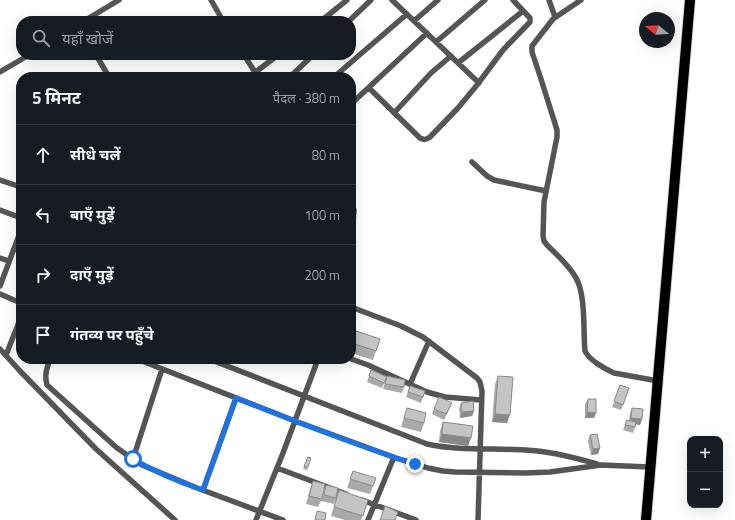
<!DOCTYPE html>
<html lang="hi">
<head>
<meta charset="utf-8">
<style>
  body { margin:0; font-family:"Titillium Web","Noto Sans Devanagari",sans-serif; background:#20242c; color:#f1f3f6 }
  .controls { position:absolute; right:12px; bottom:12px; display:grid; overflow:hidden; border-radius:8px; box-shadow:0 4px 16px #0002 }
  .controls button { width:36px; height:36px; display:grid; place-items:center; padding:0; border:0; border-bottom:1px solid #363941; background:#171b24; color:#f1f3f6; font:20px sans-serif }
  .compass { position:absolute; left:639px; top:12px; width:36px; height:36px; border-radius:50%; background:#171b24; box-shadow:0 4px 16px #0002; rotate:288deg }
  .stop { position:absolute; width:12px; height:12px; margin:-9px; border:3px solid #1a73e8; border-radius:50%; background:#fff }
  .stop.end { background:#1a73e8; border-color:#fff; box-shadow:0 1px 4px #0008 }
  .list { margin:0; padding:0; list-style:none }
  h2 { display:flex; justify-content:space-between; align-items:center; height:52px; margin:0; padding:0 16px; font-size:17px }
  h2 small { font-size:13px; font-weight:400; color:#9ea1a6 }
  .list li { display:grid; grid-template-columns:26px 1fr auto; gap:12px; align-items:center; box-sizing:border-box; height:60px; padding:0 16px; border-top:1px solid #363941 }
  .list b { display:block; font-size:15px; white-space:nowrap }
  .list em { font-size:13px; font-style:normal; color:#9ea1a6 }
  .icon { flex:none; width:22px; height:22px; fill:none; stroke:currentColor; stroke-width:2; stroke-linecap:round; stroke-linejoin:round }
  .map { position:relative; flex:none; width:735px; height:520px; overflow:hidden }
  .search { position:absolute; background:#171b24; box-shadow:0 4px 16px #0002; left:16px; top:16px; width:340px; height:44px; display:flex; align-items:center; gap:10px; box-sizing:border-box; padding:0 14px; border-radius:16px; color:#9ea1a6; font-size:15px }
  .panel { position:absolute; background:#171b24; box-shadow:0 4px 16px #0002; left:16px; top:72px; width:340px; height:292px; border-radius:16px }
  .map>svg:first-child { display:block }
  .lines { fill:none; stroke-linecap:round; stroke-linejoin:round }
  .highway-casing { stroke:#dbdbdb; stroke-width:12 }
  .street { stroke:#555; stroke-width:5.5 }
  .highway { stroke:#000; stroke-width:10 }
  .wall { fill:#a9a9a9 }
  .shaded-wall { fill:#898989 }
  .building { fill:#c4c4c4; stroke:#898989 }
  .route { stroke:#1a73e8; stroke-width:5 }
</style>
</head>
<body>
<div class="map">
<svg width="735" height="520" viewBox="0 0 735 520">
  <rect width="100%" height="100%" fill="#fff"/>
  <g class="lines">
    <defs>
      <path id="highway" d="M646,520l44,-520"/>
    </defs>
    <use href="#highway" class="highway-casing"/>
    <path class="street" d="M211,0l12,21
      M392,0l87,83
      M549,0l6,17
      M581,0l-28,19 -21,27v6l9,27 16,51v7l-13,65 -1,34 1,5 3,4c10,10 22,20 29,33 10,17 7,53 9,73 4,9 20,18 29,22l44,8
      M84,21l35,-21
      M321,21l26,-21
      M349,21l22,-21
      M414,21l24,-21
      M436,42l49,-42
      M96,55l13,22
      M244,55l14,22
      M458,63l65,-52
      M0,72l29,-17
      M249,77l29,-22
      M292,77l1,-3 20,-19
      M334,77l73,-63
      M369,88l51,50c4,2 6,2 10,-1l28,-29 19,-23 26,-35 27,-28v-4l-17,-18
      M351,104l76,-71
      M394,113l37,-40 20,-17
      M472,162l15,14 7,4 52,11
      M0,180l21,7
      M351,203l3,7 -3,34
      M0,210l21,8
      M0,258l9,3
      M0,286l21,-56
      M0,294l21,9
      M351,307l50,19 22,11 54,41 3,4 2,9 -4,129
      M0,349l20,22 76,78 79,71
      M6,355l15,-38
      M50,359c-3,9 -6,16 -3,26l70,63 25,17 55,23 86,32
      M137,359l158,62 101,37 32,10 15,3 12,1 71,1 24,-1 51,-7 49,2
      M209,359l218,85c32,7 65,4 98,6 24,1 48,7 72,14
      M351,359l17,6 59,27 18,5 36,3
      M410,384l19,-43
      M133,459l29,-90
      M277,468l69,26
      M203,490l33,-92
      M362,500l54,20
      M256,520l27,-67 35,-94
      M368,520l26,-63"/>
    <use href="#highway" class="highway"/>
  </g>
  <path class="wall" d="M356,331l24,8 -7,21 -22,-7v-8z
    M371,370l16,7 -5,11 -15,-6z
    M387,376l17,11 -2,6 -19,-4z
    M498,376l9,47 -15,-1 3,-38z
    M620,385l9,3 -8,22 -9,-3z
    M410,386l15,5 -4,12 -15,-6z
    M588,399l8,14 -2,5h-9v-14z
    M452,403l-8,17 -12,-6 2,-5z
    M461,403l13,8 -2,5 -12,2 -1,-9z
    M407,408l17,15 -3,9 -20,-5z
    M632,408l10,11 -2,6 -4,-1 -3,9 -10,-3 4,-10h2l1,-7z
    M443,422l25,24 -29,-4 1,-11z
    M590,435l10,13 -2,6 -7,1 -3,-14z
    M308,457l3,1 -4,12 -4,-1z
    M353,471l20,15 -3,8 -23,-6z
    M313,481l9,18 -4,8 -12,-3 4,-15z
    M326,485l10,13 -2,6 -13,-3z
    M339,490l29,10 -7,20h-16l-14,-4z"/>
  <path class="shaded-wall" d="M474,411l-2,5 -12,2 2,-6z
    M587,412l9,1 -2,5h-9z
    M495,414l15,1 -3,8 -15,-1z
    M631,418l11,1 -2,6 -11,-2z
    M442,434l29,4 -3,8 -29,-4z
    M600,448l-2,6 -7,1 2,-6z"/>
  <path class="building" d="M356,331l24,8 -4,12 -24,-8z
    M371,370l16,7 -3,6 -15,-7z
    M387,376l18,4 -1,7 -19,-3z
    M498,376l15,1 -3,38 -15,-1z
    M620,385l9,3 -6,17 -9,-4z
    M410,386l15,5 -2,6 -15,-5z
    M439,397l13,6 -6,11 -12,-5z
    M588,399h8v14l-9,-1z
    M473,401l1,10 -12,1 -1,-9z
    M407,408l19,5 -2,10 -20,-5z
    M632,408l11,1 -1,10 -11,-1z
    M627,420l9,2 -1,5 -10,-2z
    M443,422l30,4 -2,12 -29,-4z
    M597,434l3,14 -7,1 -3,-14z
    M308,457l3,1 -3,9 -4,-1z
    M353,471l23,7 -3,8 -23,-7z
    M313,481l12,3 -3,15 -13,-3z
    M326,485l12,3 -2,10 -12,-3z
    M339,490l29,10 -5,16 -29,-9z
    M385,506l13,6 -3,8h-15z
    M317,511l9,2 -1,7h-10z"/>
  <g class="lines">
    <path class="route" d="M133,459c22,13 46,23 70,31l33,-92c59,23 118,47 179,66"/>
  </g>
</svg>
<div class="controls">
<button>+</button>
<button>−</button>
</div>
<svg class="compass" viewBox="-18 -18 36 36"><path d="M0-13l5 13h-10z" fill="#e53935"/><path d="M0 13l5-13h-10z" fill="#9ea1a6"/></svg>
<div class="stop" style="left:133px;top:459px"></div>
<div class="stop end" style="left:415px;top:464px"></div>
<div class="search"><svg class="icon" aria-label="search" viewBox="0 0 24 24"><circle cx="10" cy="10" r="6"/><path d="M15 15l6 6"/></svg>यहाँ खोजें</div>
<section class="panel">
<h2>5 मिनट<small>पैदल · 380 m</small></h2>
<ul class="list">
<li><svg class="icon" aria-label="ahead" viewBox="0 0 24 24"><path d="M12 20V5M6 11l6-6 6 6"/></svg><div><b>सीधे चलें</b></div><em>80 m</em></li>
<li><svg class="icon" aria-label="left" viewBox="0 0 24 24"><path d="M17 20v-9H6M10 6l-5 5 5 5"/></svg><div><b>बाएँ मुड़ें</b></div><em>100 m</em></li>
<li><svg class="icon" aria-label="right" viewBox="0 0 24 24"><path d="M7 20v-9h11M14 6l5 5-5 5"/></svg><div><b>दाएँ मुड़ें</b></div><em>200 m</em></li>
<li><svg class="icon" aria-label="arrive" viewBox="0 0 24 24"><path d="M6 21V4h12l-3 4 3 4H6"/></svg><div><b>गंतव्य पर पहुँचे</b></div></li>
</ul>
</section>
</div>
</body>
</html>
